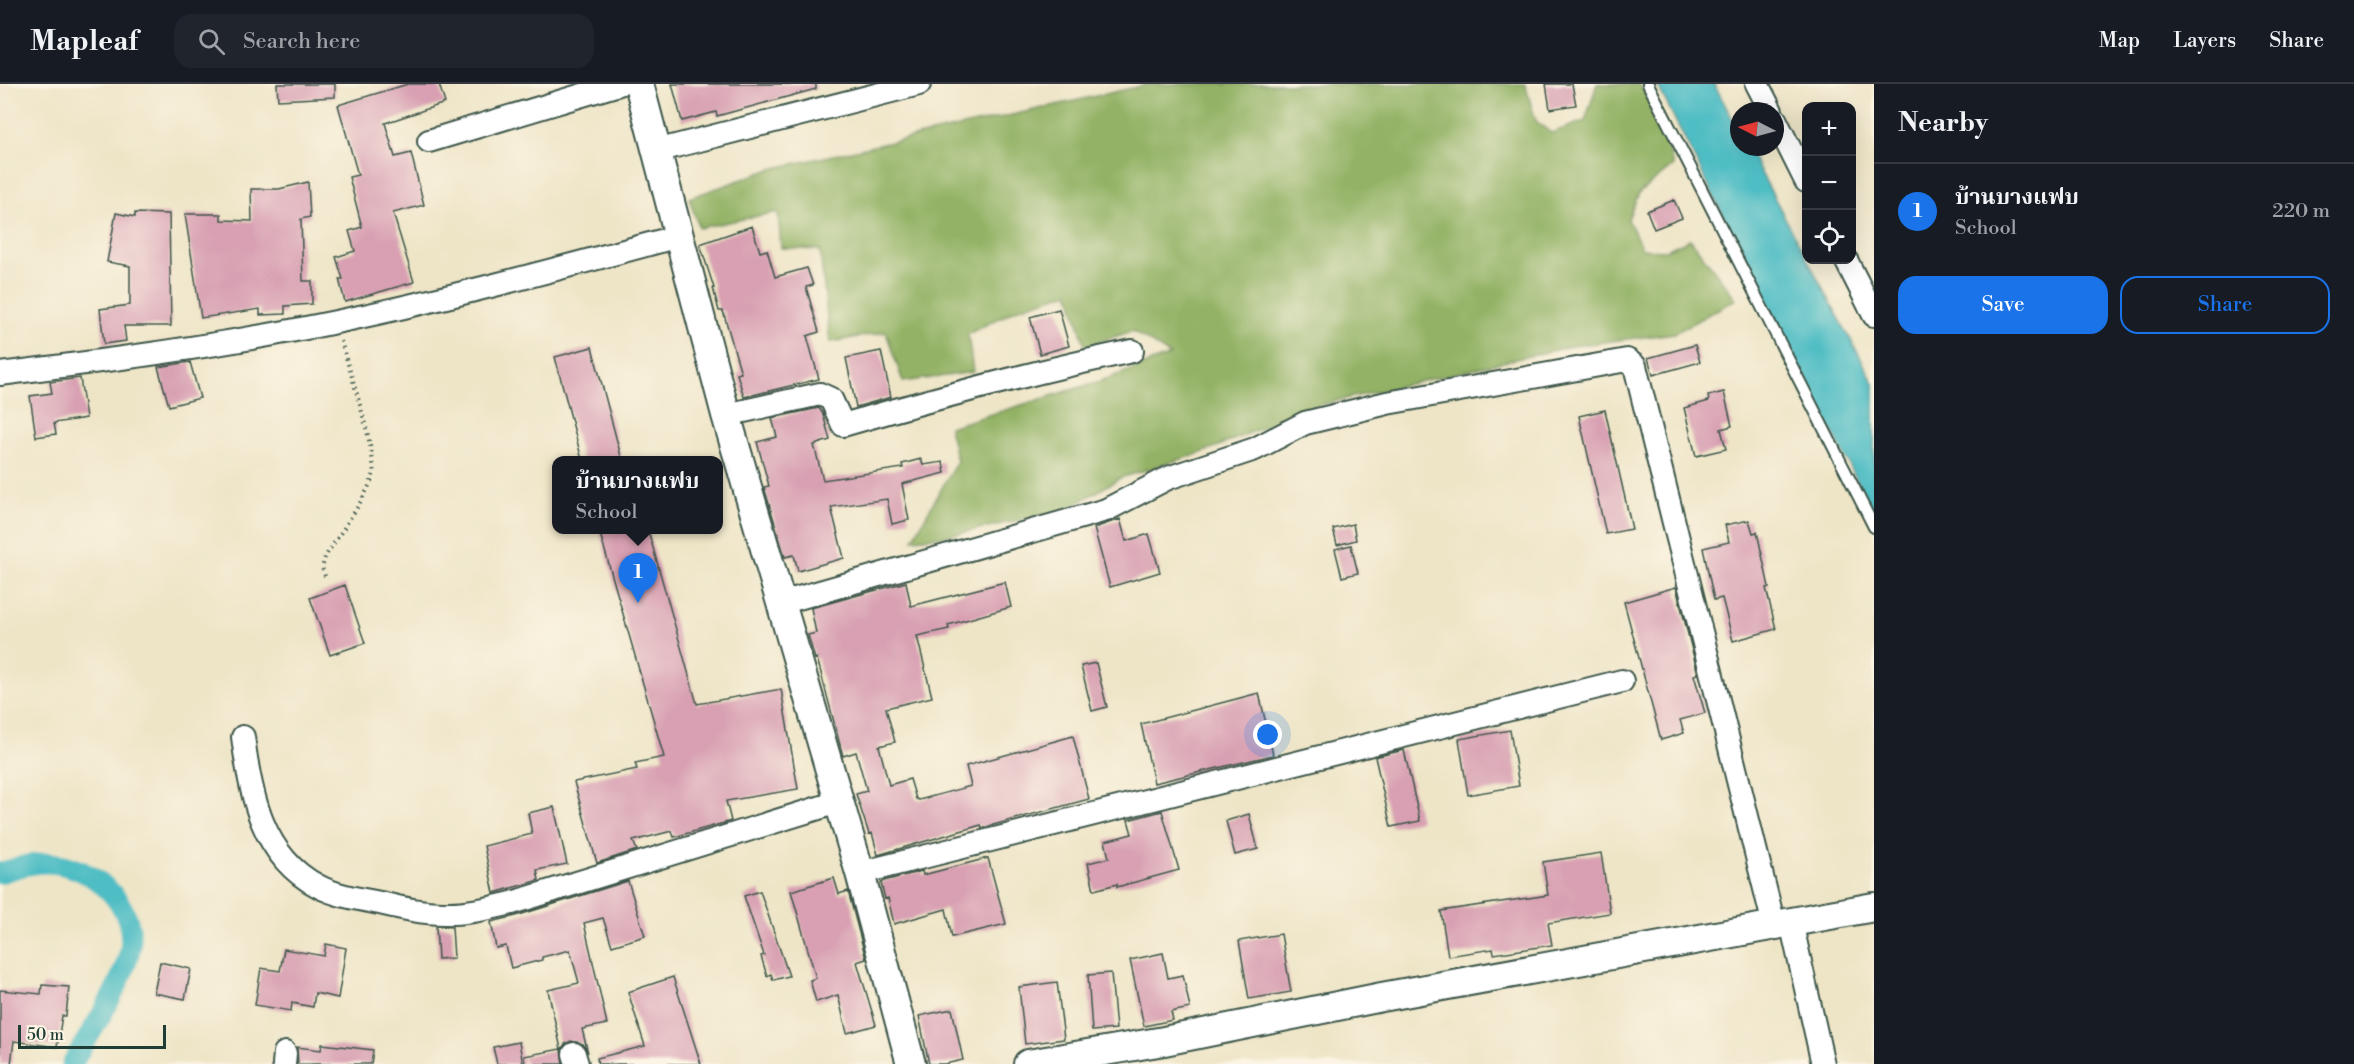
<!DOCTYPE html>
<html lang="en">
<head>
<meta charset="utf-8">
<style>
  body { margin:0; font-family:"Libre Bodoni","Noto Serif Thai",serif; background:#20242c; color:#f1f3f6 }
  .controls { position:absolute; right:18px; top:18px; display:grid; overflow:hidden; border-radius:12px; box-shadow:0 6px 24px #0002 }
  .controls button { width:54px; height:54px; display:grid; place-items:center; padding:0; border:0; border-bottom:2px solid #363941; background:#171b24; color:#f1f3f6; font:30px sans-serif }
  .compass { position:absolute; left:1730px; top:18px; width:54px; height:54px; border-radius:50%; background:#171b24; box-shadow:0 6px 24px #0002; rotate:276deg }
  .scale { position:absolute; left:18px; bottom:15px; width:148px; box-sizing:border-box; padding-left:6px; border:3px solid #1f3d34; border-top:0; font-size:16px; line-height:21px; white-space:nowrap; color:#1f3d34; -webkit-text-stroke:4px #fcf5e5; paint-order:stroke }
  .you { position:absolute; left:1268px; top:651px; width:21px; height:21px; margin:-15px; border:4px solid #fff; border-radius:50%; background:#1a73e8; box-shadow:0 0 0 9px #1a73e833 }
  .badge { display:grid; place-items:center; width:39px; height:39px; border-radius:50%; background:#1a73e8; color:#fff; font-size:20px; font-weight:700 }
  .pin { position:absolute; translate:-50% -50px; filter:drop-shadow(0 2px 3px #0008) }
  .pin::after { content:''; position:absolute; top:32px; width:21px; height:18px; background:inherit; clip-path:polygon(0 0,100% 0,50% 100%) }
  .popup { position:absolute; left:552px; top:372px; width:171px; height:78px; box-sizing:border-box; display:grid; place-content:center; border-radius:12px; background:#171b24; filter:drop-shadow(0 2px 4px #0005); font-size:20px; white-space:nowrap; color:#9ea1a6 }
  .popup b { font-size:22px; color:#f1f3f6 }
  .popup::after { content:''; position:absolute; left:50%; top:100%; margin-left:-12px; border:12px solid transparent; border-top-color:#171b24 }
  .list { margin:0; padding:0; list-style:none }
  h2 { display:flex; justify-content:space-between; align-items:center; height:78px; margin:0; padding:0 24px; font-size:26px }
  h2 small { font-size:20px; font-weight:400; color:#9ea1a6 }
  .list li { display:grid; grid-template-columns:39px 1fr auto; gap:18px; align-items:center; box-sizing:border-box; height:96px; padding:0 24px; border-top:2px solid #363941 }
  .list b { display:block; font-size:22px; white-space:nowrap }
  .list p { margin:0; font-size:20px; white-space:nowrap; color:#9ea1a6 }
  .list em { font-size:20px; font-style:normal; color:#9ea1a6 }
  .actions { display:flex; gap:12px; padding:18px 24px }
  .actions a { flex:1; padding:14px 0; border:2px solid #1a73e8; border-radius:18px; text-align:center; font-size:21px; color:#1a73e8 }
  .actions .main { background:#1a73e8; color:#fff }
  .icon { flex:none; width:33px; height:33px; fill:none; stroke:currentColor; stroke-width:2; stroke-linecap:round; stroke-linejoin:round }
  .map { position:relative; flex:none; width:1874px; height:980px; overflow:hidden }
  header { display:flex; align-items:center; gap:36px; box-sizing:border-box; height:84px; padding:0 30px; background:#171b24; border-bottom:2px solid #363941 }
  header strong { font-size:28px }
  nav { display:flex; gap:33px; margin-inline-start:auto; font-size:21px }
  .search { width:420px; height:54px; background:#20242c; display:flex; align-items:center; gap:15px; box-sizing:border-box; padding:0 21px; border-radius:18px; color:#9ea1a6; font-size:22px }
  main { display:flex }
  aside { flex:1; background:#171b24 }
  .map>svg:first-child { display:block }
  .forest { fill:#93b265; stroke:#59784c; stroke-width:1.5 }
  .water { fill:#4fbdc4; stroke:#377d7c; stroke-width:1.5 }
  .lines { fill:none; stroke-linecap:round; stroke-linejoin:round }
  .canal { stroke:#4fbdc4; stroke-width:21 }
  .building { fill:#d8a0b2 }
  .service-casing { stroke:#3e564a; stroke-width:14 }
  .minor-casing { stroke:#3e564a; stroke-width:26 }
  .tertiary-casing { stroke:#3e564a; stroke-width:32 }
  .path { stroke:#3e564a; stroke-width:4; stroke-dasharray:1.5 4.5; stroke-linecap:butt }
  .service { stroke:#fff; stroke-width:10 }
  .minor { stroke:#fff; stroke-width:22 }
  .tertiary { stroke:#fff; stroke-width:28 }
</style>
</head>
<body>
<header>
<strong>Mapleaf</strong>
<div class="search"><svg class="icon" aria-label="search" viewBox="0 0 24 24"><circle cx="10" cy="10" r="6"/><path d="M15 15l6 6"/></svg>Search here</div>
<nav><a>Map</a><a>Layers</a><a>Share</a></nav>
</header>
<main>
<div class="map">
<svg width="1874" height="980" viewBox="0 0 1874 980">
  <rect width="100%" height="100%" fill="#fcf5e5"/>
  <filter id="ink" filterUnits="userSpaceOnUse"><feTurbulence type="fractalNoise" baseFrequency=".0167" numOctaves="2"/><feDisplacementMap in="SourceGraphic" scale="12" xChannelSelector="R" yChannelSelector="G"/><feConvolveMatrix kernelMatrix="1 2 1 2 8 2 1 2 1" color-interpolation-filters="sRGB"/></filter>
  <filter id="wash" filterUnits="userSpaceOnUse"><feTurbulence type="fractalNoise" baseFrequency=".008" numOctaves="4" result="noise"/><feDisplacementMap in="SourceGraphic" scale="24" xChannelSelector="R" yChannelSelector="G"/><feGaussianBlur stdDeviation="1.35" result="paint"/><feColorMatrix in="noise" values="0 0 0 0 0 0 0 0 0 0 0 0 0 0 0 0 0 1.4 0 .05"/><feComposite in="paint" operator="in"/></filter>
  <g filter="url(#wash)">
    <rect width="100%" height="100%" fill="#eee5c7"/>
    <path class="forest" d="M1150,0h375l11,37 15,12 34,-12 12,-37h41l21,23 14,59 -34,27 -11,26 14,30 24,1 24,-11 46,60 -61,34 -103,13 -257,60 -111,46 -84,26 -54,32 -120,26 -33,3 44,-78 -8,-34 152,-46 69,-26 -37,-24 -48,15 -16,-54 -50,16 -51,26 5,38 -70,10 -17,-50 -56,10 -10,-92 -39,-2 -3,-36 -79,16 -10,-30 82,-29z"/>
    <path class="water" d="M1657,0h57l25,47v16h8l127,236v131z"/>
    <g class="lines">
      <path class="canal" d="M0,789c16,-5 33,-11 49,-10 44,2 92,44 80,91 -11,40 -37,75 -57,110"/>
    </g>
    <g id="blocks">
      <path class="building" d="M277,0h58v13l-57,3z
        M408,0h31l6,19 -60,20 10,34 16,-4 13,52 -31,8 21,69 -69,20 -6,-23h4l-7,-22 19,-6 -6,-20 13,-4 -13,-50 9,-2 -20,-70z
        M672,0h144v5l-99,27 -1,-4 -34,9z
        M1546,0h26l4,21 -26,4z
        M308,98l2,35 -9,2 2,62h9v23l-27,2v8l-25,1v-6l-59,9 -16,-104h36v6l31,1 -1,-32h28z
        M1674,116l8,18 -28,11 -7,-18z
        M116,129l19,4v-4l34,1 2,112h-47l2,15 -22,3 -4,-35 30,-4v-39l-23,-4z
        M752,142l8,26 7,-2 8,27 32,-9 6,17 -7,2 13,45 -12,4 12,43 -75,18 -7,-23 4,-1 -18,-62h-4l-6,-23h1l-14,-44z
        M1059,225l10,37 -29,8 -10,-37z
        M1695,261l5,17 -47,13 -5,-17z
        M592,263l30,113h-40l-27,-103z
        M881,267l10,46 -35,10 -10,-49z
        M190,278l10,36 -31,8 -11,-39z
        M80,294l6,40 -32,5 2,11 -20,3 -6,-41 22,-3 -2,-11z
        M1724,308l8,34 -11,3 5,20 -30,7 -12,-48 25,-7 -1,-5z
        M819,324l4,6 7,26 -16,5 9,35 80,-12 -1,-4 19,-5 2,6 20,-3 2,11 -43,11 7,36 -17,4 -5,-25 -56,8 13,51 -46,13 -4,-16 -9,2 -21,-70 5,-1 -12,-44 20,-5 -5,-19z
        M1605,326l27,119 -26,5 -27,-118z
        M1120,435l6,22 23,-7 11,38 -50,15 -16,-59z
        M1749,436l4,13 4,-1 12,55 -3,1 10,41 -43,12 -11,-43 -8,2 -11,-52 26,-6 -4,-17z
        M1353,440l3,16 -19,5 -4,-16z
        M599,446h49l49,174 84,-15 17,100 -72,12 5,20 -57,16 -2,-6 -39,10 4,9 -40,13 -23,-81 63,-13 -2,-6 29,-6z
        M1351,461l7,28 -16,4 -7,-28z
        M906,498l5,24 94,-24 6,25 -63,18 1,4 -32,7 15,61 -46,11 9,34 -16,4 10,39 21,-6 6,20 3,1 52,-14 -5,-20 107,-30 16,63 -107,29 -1,-3 -103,30 -6,-22 -3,1 -13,-40 11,-3 -11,-39 -13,4 -26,-98 -2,1 -7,-24 8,-2 -5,-25z
        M345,501l20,58 -35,12 -20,-57z
        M1676,503l22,87 -4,1 11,38 -25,7 4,13 -23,7 -37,-138z
        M1096,579l11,44 -15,4 -11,-45z
        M1259,609l14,62 -119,28 -13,-59z
        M1510,646l9,56 -51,9 -9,-56z
        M1404,666l16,71 -29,6 -16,-70z
        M554,723l13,57 -30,6 2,10 -45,13 -10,-47 48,-12 -4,-21z
        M1162,727l17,59 -62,17v-3l-23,6 -6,-27 21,-5 -4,-17 27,-7 -4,-14z
        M1249,730l9,35 -23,6 -9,-34z
        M1601,769l9,60 -62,10 4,22 -58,9 -1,-5 -45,7 -7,-45 107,-16 -5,-33z
        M988,774l18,66 -54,13 -6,-28 -52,15 -6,-26 -3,1 -4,-16 3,-2 38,-10 1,4z
        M834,794l5,16 9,-3 18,68 -9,3 19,63 -29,8 -9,-38 -22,7 -6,-22 6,-2 -25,-87z
        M628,797l17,55 -33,10 -9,-28 -19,5 23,101 -25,5 6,24 -5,-9 -12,-3 -6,3 -4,6 2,14h-38l-1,-8 37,-7 -13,-59 31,-7 -9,-33 -28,7v3l-31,8 -5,-22 -10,2 -5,-26 25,-6z
        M760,807l29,85 -16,4 -2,-6 -4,2 -6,-20 3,-1 -20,-59z
        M436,842l16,1 2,31 -16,1z
        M1281,850l10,58 -42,7 -10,-58z
        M326,860l20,4 -8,50 -23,-5 -2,14 -21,-4 -1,8 -36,-6 6,-37 19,3 4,-22 40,7z
        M1163,869l5,25 15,-3 7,33 -19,4 2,8 -29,6 -14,-66z
        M160,878l31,7 -6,30 -31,-6z
        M1111,889l5,56 -24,2 -4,-56z
        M673,893l28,87h-103l-1,-6 48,-12 -17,-54z
        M1057,898l7,57 -39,5 -6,-57z
        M42,901l27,2 -3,29h-4l-5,31 -43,-6 -3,23h-11v-74l41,4z
        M952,925l11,51 -18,4h-16l-10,-48z
        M519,958l4,22h-26l-4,-17z
        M322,960l51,6 -2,14h-73l-1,-17 24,3z"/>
    </g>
  </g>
  <g filter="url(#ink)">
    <use href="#blocks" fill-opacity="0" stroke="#3e564a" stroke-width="1.5"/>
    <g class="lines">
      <defs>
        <path id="service" d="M1648,0l226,443"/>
        <path id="minor" d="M1757,0l14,27
          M1775,35l31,62
          M429,57l190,-57
          M656,67l263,-67
          M1846,176l28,55
          M0,290c112,-14 225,-29 336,-52 115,-24 229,-55 343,-86
          M726,331l94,-21 11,5 12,26c96,-28 191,-53 289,-74
          M781,519l325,-93 62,-32 87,-29 50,-26 82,-20 240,-43 8,6 139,559
          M243,653c7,56 19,120 75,149 19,10 41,13 62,17 21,5 42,10 64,10 22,1 46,-5 68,-10l326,-101
          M860,789l762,-192
          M1791,838l32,142
          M574,970l3,10
          M284,980l1,-11"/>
        <path id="tertiary" d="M639,0l87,331 134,458 51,191
          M1028,980l136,-23 218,-44 492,-90"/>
      </defs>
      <use href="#service" class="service-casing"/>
      <use href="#minor" class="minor-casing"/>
      <use href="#tertiary" class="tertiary-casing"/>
      <path class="path" d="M325,492l-3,-8 3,-11c13,-21 41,-59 48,-81 5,-19 -25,-111 -32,-135"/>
      <use href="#service" class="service"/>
      <use href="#minor" class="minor"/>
      <use href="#tertiary" class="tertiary"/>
    </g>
  </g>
</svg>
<div class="controls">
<button>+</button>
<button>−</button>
<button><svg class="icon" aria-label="locate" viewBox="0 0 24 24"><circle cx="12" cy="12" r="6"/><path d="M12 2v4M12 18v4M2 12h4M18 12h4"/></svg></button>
</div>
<svg class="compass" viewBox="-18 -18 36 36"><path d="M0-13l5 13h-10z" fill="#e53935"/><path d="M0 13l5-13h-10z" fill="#9ea1a6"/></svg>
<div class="scale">50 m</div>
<div class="you"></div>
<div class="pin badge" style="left:638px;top:519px">1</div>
<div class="popup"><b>บ้านบางแฟบ</b>School</div>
</div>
<aside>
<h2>Nearby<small></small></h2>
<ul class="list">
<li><span class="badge">1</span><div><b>บ้านบางแฟบ</b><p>School</p></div><em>220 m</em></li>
</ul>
<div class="actions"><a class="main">Save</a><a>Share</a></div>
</aside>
</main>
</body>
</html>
